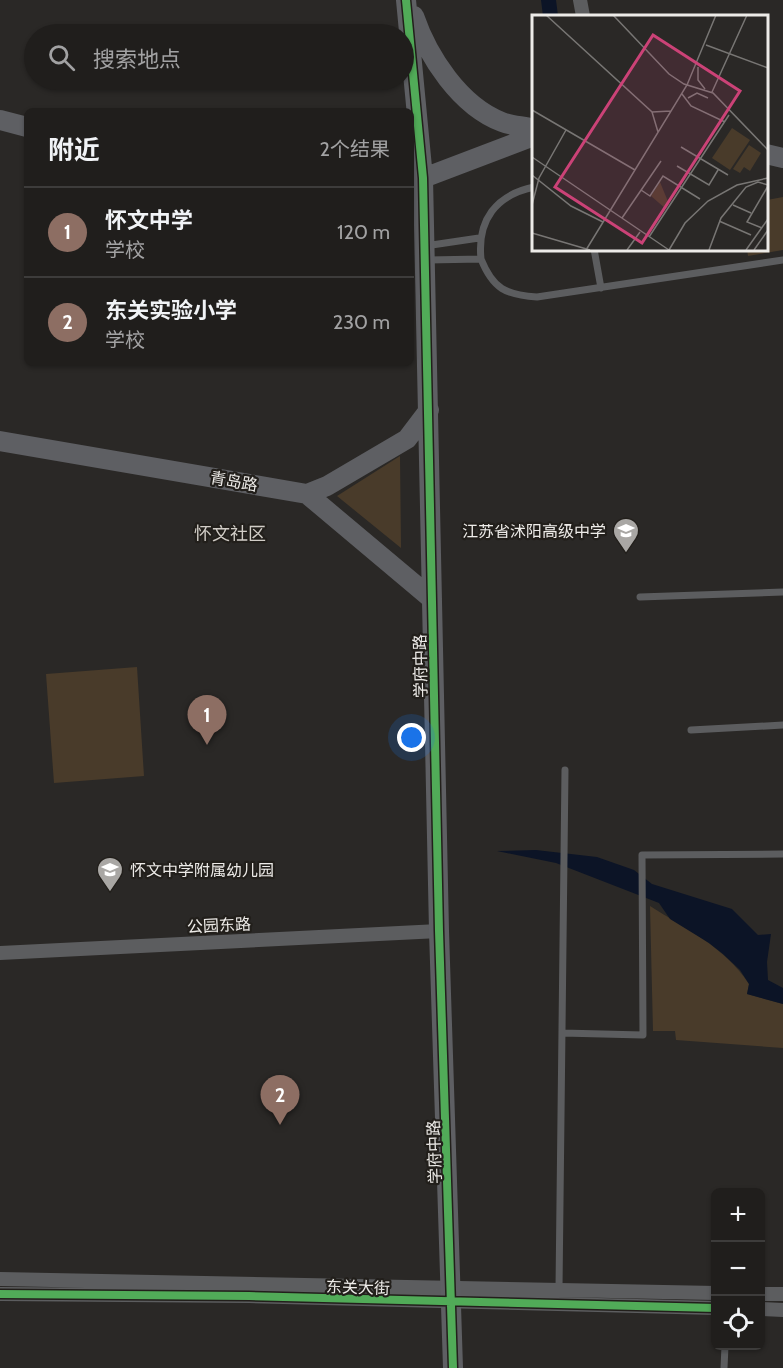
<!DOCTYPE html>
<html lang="zh">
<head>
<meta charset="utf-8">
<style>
  body { margin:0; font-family:Cabin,"Noto Sans SC",sans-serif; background:#282725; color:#f1f3f6 }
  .controls { position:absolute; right:18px; bottom:18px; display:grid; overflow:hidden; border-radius:9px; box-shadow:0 2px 4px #0004 }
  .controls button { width:54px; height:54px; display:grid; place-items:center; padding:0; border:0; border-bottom:2px solid #3d3c3b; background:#201e1c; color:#f1f3f6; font:30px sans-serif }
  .you { position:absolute; left:412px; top:738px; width:21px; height:21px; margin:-15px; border:4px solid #fff; border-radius:50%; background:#1a73e8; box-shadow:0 0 0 9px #1a73e833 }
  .badge { display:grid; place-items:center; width:39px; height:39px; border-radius:50%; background:#b45309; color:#fff; font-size:20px; font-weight:700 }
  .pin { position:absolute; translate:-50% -50px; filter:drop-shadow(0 2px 3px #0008) }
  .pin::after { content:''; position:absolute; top:32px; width:21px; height:18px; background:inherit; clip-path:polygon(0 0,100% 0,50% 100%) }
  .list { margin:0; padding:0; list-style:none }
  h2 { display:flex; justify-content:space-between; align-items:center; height:78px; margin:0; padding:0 24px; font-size:26px }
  h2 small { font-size:20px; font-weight:400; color:#a2a2a3 }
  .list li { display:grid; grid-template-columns:39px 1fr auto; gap:18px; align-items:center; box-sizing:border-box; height:90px; padding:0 24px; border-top:2px solid #3d3c3b }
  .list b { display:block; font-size:22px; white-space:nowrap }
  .list p { margin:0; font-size:20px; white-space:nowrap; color:#a2a2a3 }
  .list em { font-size:20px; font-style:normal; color:#a2a2a3 }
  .icon { flex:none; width:33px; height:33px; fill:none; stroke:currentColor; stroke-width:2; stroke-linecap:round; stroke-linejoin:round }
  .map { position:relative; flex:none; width:783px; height:1368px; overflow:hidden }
  .search { position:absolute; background:#201e1c; box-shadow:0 2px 4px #0004; left:24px; top:24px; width:390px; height:66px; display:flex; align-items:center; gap:15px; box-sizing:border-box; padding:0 21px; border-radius:33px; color:#a2a2a3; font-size:22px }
  .panel { position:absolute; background:#201e1c; box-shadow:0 2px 4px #0004; left:24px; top:108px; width:390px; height:258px; border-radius:9px }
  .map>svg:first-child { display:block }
  .green { fill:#493b2a }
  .water { fill:#0c1426 }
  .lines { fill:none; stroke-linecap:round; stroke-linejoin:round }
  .lane { stroke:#5c5d5f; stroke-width:7 }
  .street { stroke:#5c5d5f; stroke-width:14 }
  .secondary { stroke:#5e5f63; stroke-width:20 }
  .cycleway-casing { stroke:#221f1b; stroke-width:11 }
  .cycleway { stroke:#51ab58; stroke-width:8 }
  .labels { text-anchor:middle; stroke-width:4.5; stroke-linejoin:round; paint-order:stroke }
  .street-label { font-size:16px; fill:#edebe8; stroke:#221f1b }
  .poi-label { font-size:16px; fill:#edebe8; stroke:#221f1b; text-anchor:end }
  .neighbourhood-label { font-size:18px; fill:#d1cdc7; stroke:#221f1b }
  .inset-road { fill:none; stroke:#787674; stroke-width:1.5 }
  .view { fill:#cb4277; fill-opacity:0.15; stroke:#cb4277; stroke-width:3 }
  .inset-edge { fill:none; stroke:#edebe8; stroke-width:3 }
</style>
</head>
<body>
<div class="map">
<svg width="783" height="1368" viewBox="0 0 783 1368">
  <rect width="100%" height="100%" fill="#2a2826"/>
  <path class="green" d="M783,197v53l-35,6 -1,-7h19l1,-49z
    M400,456l1,92 -64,-52z
    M137,667l7,109 -90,7 -8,-109z
    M650,906c36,23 75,41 99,78l-2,10 36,10v44l-107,-8 -1,-9h-22z"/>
  <path class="water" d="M541,0h15l2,16h-15z
    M536,850l61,7 37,13 18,14 80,25 26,26 13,-1 -4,28 1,18 15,8v16l-36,-10 2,-10 -9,-14 -17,-16 -14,-11 -39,-24 -11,-16 -103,-40 -59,-12z"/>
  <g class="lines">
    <path class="lane" d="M425,246l54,-8
      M594,249l7,39
      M481,259c-4,-39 15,-64 53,-72
      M428,260l53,-1c12,30 25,36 56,38l246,-37
      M640,597l143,-5
      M691,730l92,-5
      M562,1033l81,2 -1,-180 141,-1
      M559,1288l6,-518
      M724,1368l1,-22"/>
    <path class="street" d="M580,0l3,16
      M0,953l439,-22
      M0,1279l716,14
      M0,1294l249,2 467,12
      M760,1294h23
      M760,1309l23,1"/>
    <path class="secondary" d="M406,0l17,178 16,753 14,437
      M414,16c14,41 46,90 88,106 10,4 22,4 32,7
      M0,120l27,7
      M766,154l17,4
      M413,182l121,-46
      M0,441l307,53 125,105
      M307,494l20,-8 80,-47 22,-29"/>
    <defs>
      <path id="cycleway" d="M406,0l17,178 16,753 14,437
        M0,1294l249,2 467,12"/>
    </defs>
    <use href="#cycleway" class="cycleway-casing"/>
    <use href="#cycleway" class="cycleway"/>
  </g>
  <defs>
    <symbol id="school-pin" viewBox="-11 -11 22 30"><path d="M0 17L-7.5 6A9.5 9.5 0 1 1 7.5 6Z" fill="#a9a7a4" stroke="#221f1b"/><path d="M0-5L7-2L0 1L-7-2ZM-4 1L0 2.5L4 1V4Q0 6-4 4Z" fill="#fff"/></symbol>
  </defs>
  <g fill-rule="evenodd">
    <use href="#school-pin" x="611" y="516" width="30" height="40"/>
    <use href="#school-pin" x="95" y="855" width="30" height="40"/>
  </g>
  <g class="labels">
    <g class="street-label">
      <text transform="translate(234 481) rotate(10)" y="6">青岛路</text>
      <text transform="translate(420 666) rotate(-91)" y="6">学府中路</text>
      <text transform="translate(219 925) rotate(-3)" y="6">公园东路</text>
      <text transform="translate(434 1152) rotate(-92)" y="6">学府中路</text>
      <text transform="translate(358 1287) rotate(2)" y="6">东关大街</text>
    </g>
    <g class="poi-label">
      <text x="606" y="537">江苏省沭阳高级中学</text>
      <text x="130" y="876" text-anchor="start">怀文中学附属幼儿园</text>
    </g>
    <g class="neighbourhood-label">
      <text x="230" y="540">怀文社区</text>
    </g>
  </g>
  <g transform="translate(532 15)">
    <rect width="236" height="236" fill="#2a2826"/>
    <path d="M200,113l18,12 -20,30 -18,-12zM217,130l12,8 -11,18 -6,-4 -4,6 -7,-4zM128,167l9,22 -3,5 -15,-13z" fill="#493b2a"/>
    <path class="inset-road" d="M14,0l106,97 6,20M81,0l56,59 15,10 29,9 55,57M174,30l62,23M166,52v13l7,9M180,77l35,-77M150,79l9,12 34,16M156,83l9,-5 11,5M0,95l103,60M120,97l19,-1M149,132l47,28M0,142l137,93M145,151l32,19 9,-15M0,160l39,31 32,16M109,175l9,6 13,-20 37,23M0,190l7,-27 27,-48M201,190l18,8M90,203l39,-57M187,206l32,14M230,213l-15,-6 21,-36M0,218l58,17M117,222l80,-122M54,235l101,-165 29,-70M95,235l13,-18M137,235l16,-27 23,-22 29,-16 31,-7M177,235l12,-32 25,-31 12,-5 10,3M214,235l22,-31M222,235l14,-20"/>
    <path class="view" d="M121,20l87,56 -98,152 -87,-56z"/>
    <rect width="236" height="236" class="inset-edge"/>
  </g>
</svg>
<div class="controls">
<button>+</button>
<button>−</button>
<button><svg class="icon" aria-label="locate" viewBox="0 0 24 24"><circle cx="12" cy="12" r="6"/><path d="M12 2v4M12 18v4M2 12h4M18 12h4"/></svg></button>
</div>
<div class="you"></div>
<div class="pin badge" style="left:207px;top:745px;background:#8d6e63">1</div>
<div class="pin badge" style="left:280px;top:1125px;background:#8d6e63">2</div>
<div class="search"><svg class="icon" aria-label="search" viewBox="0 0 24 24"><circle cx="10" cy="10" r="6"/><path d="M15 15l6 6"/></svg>搜索地点</div>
<section class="panel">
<h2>附近<small>2个结果</small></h2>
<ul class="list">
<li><span class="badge" style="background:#8d6e63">1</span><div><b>怀文中学</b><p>学校</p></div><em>120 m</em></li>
<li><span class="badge" style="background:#8d6e63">2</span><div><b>东关实验小学</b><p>学校</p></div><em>230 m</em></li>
</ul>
</section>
</div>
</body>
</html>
